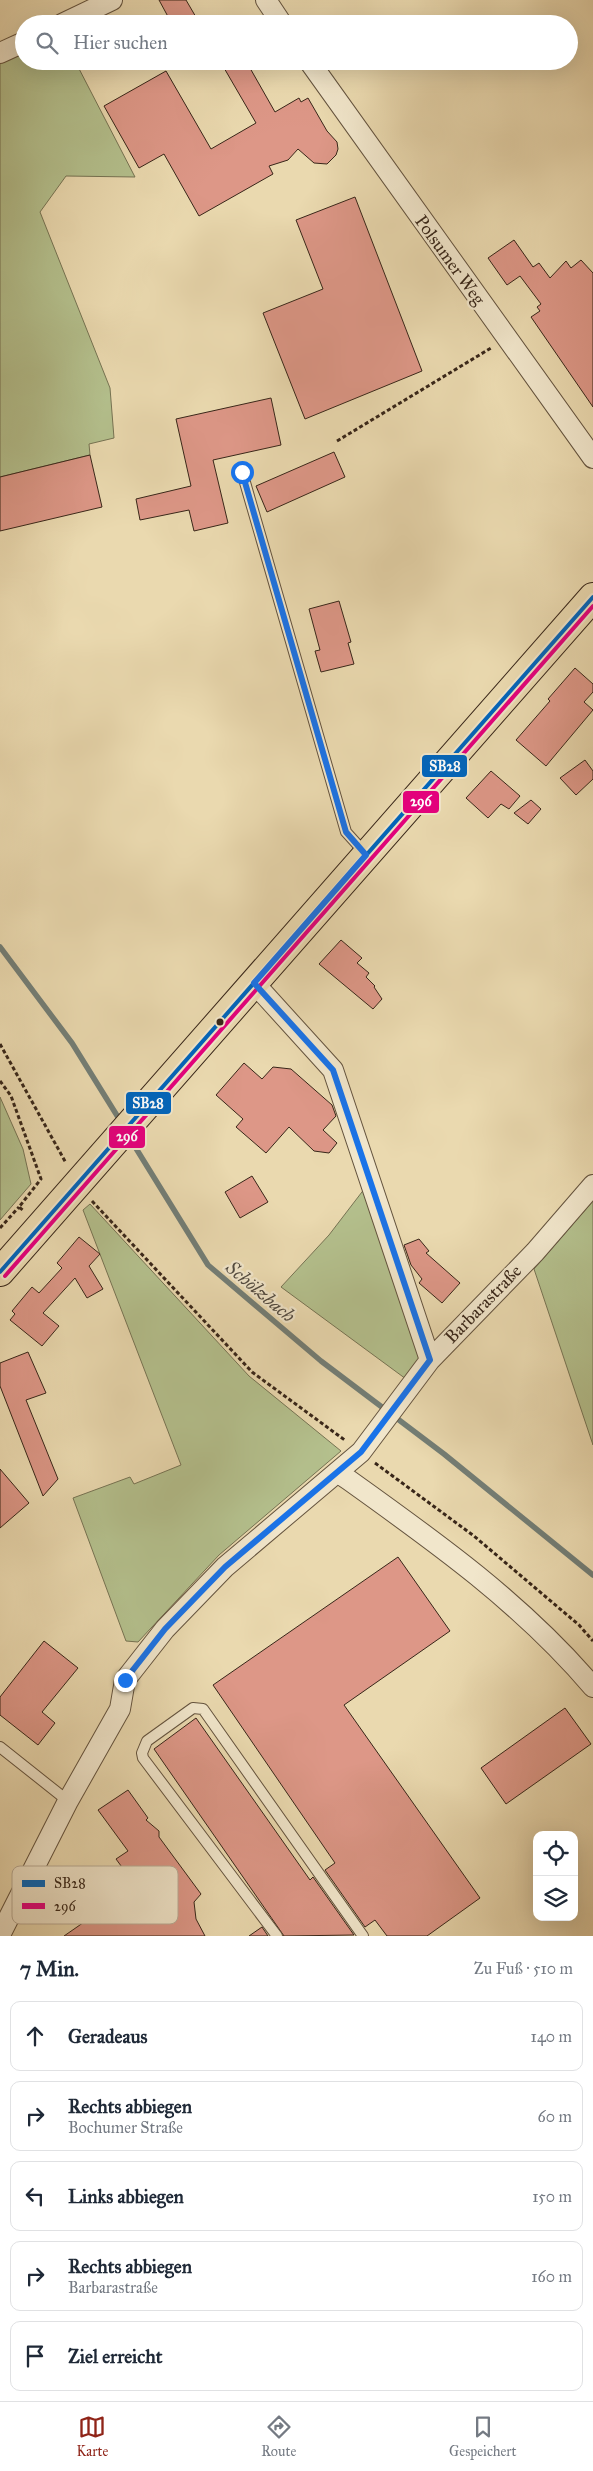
<!DOCTYPE html>
<html lang="de">
<head>
<meta charset="utf-8">
<style>
  body { margin:0; font-family:"IM FELL Great Primer",serif; background:#f6f6f7; color:#1f2937 }
  .controls { position:absolute; right:15px; bottom:15px; display:grid; overflow:hidden; border-radius:10px; box-shadow:0 5px 20px #0002 }
  .controls button { width:45px; height:45px; display:grid; place-items:center; padding:0; border:0; border-bottom:1px solid #e0e1e3; background:#fff; color:#1f2937; font:25px sans-serif }
  .stop { position:absolute; width:15px; height:15px; margin:-11px; border:4px solid #1a73e8; border-radius:50%; background:#fff }
  .stop.end { background:#1a73e8; border-color:#fff; box-shadow:0 1px 5px #0008 }
  .list { margin:0; padding:0; list-style:none }
  h2 { display:flex; justify-content:space-between; align-items:center; height:65px; margin:0; padding:0 20px; font-size:21px }
  h2 small { font-size:16px; font-weight:400; color:#747a83 }
  .list li { display:grid; grid-template-columns:32px 1fr auto; gap:15px; align-items:center; box-sizing:border-box; height:70px; margin:0 10px 10px; padding:0 10px; border:1px solid #e0e1e3; border-radius:10px }
  .list b { display:block; font-size:19px; white-space:nowrap }
  .list p { margin:0; font-size:16px; white-space:nowrap; color:#747a83 }
  .list em { font-size:16px; font-style:normal; color:#747a83 }
  .icon { flex:none; width:28px; height:28px; fill:none; stroke:currentColor; stroke-width:2; stroke-linecap:round; stroke-linejoin:round }
  .map { position:relative; flex:none; width:593px; height:1936px; overflow:hidden }
  .search { position:absolute; background:#fff; box-shadow:0 5px 20px #0002; left:15px; right:15px; top:15px; height:55px; display:flex; align-items:center; gap:12px; box-sizing:border-box; padding:0 18px; border-radius:28px; color:#747a83; font-size:19px }
  .sheet { height:465px; background:#fff }
  nav { display:flex; justify-content:space-around; align-items:center; box-sizing:border-box; height:70px; border-top:1px solid #e0e1e3; background:#fff; font-size:14px; color:#747a83 }
  nav a { display:grid; justify-items:center; gap:2px }
  nav .on { color:#8f2418 }
  .map>svg:first-child { display:block }
  .green { fill:#b4c08d; stroke:#767353 }
  .lines { fill:none; stroke-linecap:round; stroke-linejoin:round }
  .stream { stroke:#737e76; stroke-width:5.5 }
  .building { fill:#dd9787; stroke:#382619 }
  .service-casing { stroke:#64533e; stroke-width:12 }
  .minor-casing { stroke:#64533e; stroke-width:22 }
  .primary-casing { stroke:#382619; stroke-width:30 }
  .path { stroke:#382619; stroke-width:3; stroke-dasharray:4 2.5; stroke-linecap:butt }
  .service { stroke:#f1e6cb; stroke-width:10 }
  .minor { stroke:#f1e6cb; stroke-width:20 }
  .primary { stroke:#ead9af; stroke-width:28 }
  .bus-1-casing { stroke:#f1e6cb; stroke-width:8 }
  .bus-2-casing { stroke:#f1e6cb; stroke-width:8 }
  .bus-1 { stroke:#0065bd; stroke-width:4 }
  .bus-2 { stroke:#e5007d; stroke-width:4 }
  .route { stroke:#1a73e8; stroke-width:6 }
  .bus-dot { fill:#382619; stroke:#f1e6cb; stroke-width:2 }
  .labels { text-anchor:middle; stroke-width:4.5; stroke-linejoin:round; paint-order:stroke }
  .street-label { font-size:18px; fill:#382619; stroke:#f1e6cb }
  .water-label { font-size:19px; font-style:italic; fill:#514a40; stroke:#f1e6cb }
  .key { fill:#f1e6cb; stroke:#baac96; stroke-width:1 }
  .key-label { font-size:14px; fill:#382619 }
  .line-badge { stroke:#f1e6cb; stroke-width:2 }
  .badge-label { font-size:14px; text-anchor:middle; font-weight:bold; fill:#fff }
</style>
</head>
<body>
<div class="map">
<svg width="593" height="1936" viewBox="0 0 593 1936">
  <rect width="100%" height="100%" fill="#ead9af"/>
  <filter id="stains"><feTurbulence type="fractalNoise" baseFrequency=".004" numOctaves="4"/><feColorMatrix values="0 0 0 0 .2 0 0 0 0 .09 0 0 0 0 .02 0 0 0 .5 -.17"/></filter>
  <radialGradient id="worn" r=".72"><stop offset=".6" stop-color="#630" stop-opacity="0"/><stop offset="1" stop-color="#630" stop-opacity=".3"/></radialGradient>
  <path class="green" d="M24,52v9h51l60,116 -69,-1 -26,36 70,176 4,50 -25,6 1,11 -90,22v-414z
    M0,1097l23,52 8,35 -31,36z
    M365,1188l57,168 -16,23 -125,-92 48,-52z
    M593,1201v244l-59,-176z
    M90,1204l159,172 92,75 -122,104 -81,87 -12,-1 -53,-143 57,-21 4,7 47,-19 -98,-255z"/>
  <g class="lines">
    <path class="stream" d="M0,947l72,96 49,79
      M129,1137l79,128 113,96 123,93 149,121"/>
  </g>
  <path class="building" d="M159,0h27l14,24h-28z
    M220,61h26l29,51 24,-14 2,4 7,-4 19,33 10,11 1,7 -2,6 -9,9 -13,-1 -16,-14 -10,11 -19,6 4,8 -74,42 -35,-62 -25,14 -35,-62 62,-35 45,78 45,-26z
    M355,197l67,174 -117,48 -42,-106 60,-24 -27,-69z
    M514,240l19,27 6,-4 11,15 16,-17 5,7 10,-8 12,13v134l-62,-90 9,-6 -3,-4 4,-3 -21,-28 -13,9 -19,-27z
    M271,398l10,47 -68,15 15,63 -34,8 -5,-21 -49,10 -4,-21 55,-13 -15,-67z
    M334,452l11,25 -78,35 -11,-26z
    M90,455l12,52 -102,24v-54z
    M339,601l12,41 -3,1 6,21 -33,8 -6,-21 5,-1 -11,-41z
    M575,668l18,16v8l-9,10 9,8 -47,56 -30,-26 34,-39 -2,-2z
    M585,760l8,11v8l-17,16 -16,-17z
    M491,771l29,25 -11,13 -8,-5 -13,14 -22,-20z
    M531,800l10,9 -13,15 -14,-11z
    M341,940l21,18 -5,5 12,10 -3,4 9,9 -1,1 8,12 -9,10 -54,-45z
    M244,1063l18,16 11,-12 18,2 41,36 4,11 -13,14 14,13 -8,10 -15,-2 -25,-24 -23,26 -30,-26 7,-8 -27,-24z
    M252,1176l16,26 -28,16 -15,-26z
    M79,1237l21,17 -11,12 14,23 -16,9 -12,-20 -32,35 16,13 -17,20 -32,-26 5,-6 -3,-3 20,-24 7,6 23,-25 -5,-5z
    M419,1239l10,12 -3,2 34,30 -18,20 -23,-20 3,-4 -11,-14 -7,-20z
    M28,1352l18,41 -20,7 32,79 -15,17 -43,-110v-23z
    M0,1469l29,34 -29,25z
    M398,1557l52,74 -106,74 136,193 -53,38h-40l-12,-16 -10,7 -40,-57 10,-7 -122,-178z
    M44,1641l34,27 -36,44 13,11 -17,22 -38,-30v-18z
    M565,1708l26,36 -85,60 -25,-36z
    M196,1718l114,162 3,-3 41,58 -70,1 -130,-187z
    M128,1790l20,28 -2,2 13,11v6l42,57 -7,8 2,17 9,17h-141l39,-27 -9,-12 33,-23 -11,-15 12,-8 -30,-41z
    M262,1927l6,9h-19z"/>
  <g class="lines">
    <defs>
      <path id="service" d="M242,472l104,360 19,21
        M0,1747l68,54
        M277,1936l-134,-178 -1,-5 5,-12 46,-33 10,1 160,227"/>
      <path id="minor" d="M266,0l16,24
        M62,24l50,-24
        M0,53l24,-11
        M309,61l284,397
        M254,983l79,87 97,290
        M339,1473c91,65 181,128 254,214
        M0,1935l68,-134 52,-92 5,-29 40,-51 60,-62 136,-115 69,-92 105,-108 58,-67"/>
      <path id="primary" d="M0,1272l593,-675"/>
    </defs>
    <use href="#service" class="service-casing"/>
    <use href="#minor" class="minor-casing"/>
    <use href="#primary" class="primary-casing"/>
    <path class="path" d="M337,441l154,-93
      M0,1044l66,119
      M0,1081l11,15 30,83 -22,28 5,4
      M92,1201l160,171 94,69
      M0,1228l19,-21
      M375,1463l99,73 105,89 14,16"/>
    <use href="#service" class="service"/>
    <use href="#minor" class="minor"/>
    <use href="#primary" class="primary"/>
    <defs>
      <path id="bus-1" d="M0,1272l593,-675"/>
      <path id="bus-2" d="M5,1276l588,-670"/>
    </defs>
    <use href="#bus-1" class="bus-1-casing"/>
    <use href="#bus-2" class="bus-2-casing"/>
    <use href="#bus-1" class="bus-1"/>
    <use href="#bus-2" class="bus-2"/>
  </g>
  <g class="lines">
    <path class="route" d="M125,1680l40,-51 60,-62 136,-115 69,-92 -97,-290 -79,-87 112,-128 -20,-23 -104,-360"/>
  </g>
  <circle class="bus-dot" cx="220" cy="1022" r="4.5"/>
  <g class="labels">
    <g class="street-label">
      <text transform="translate(450 260) rotate(54)" y="6">Polsumer Weg</text>
      <text transform="translate(483 1304) rotate(-46)" y="6">Barbarastraße</text>
    </g>
    <g class="water-label">
      <text transform="translate(261 1291) rotate(40)" y="7">Schölzbach</text>
    </g>
  </g>
  <rect x="12" y="1866" width="166" height="58" rx="8" class="key"/>
  <rect x="22" y="1880" width="23" height="7" fill="#0065bd"/>
  <rect x="22" y="1903" width="23" height="6" fill="#e5007d"/>
  <g class="key-label">
    <text x="54" y="1888">SB28</text>
    <text x="54" y="1911">296</text>
  </g>
  <g class="line-badge">
    <rect x="421" y="754" width="47" height="24" rx="5" fill="#0065bd"/>
    <rect x="402" y="790" width="38" height="24" rx="5" fill="#e5007d"/>
    <rect x="125" y="1091" width="47" height="24" rx="5" fill="#0065bd"/>
    <rect x="108" y="1125" width="38" height="24" rx="5" fill="#e5007d"/>
  </g>
  <g class="badge-label">
    <text x="445" y="771">SB28</text>
    <text x="421" y="806">296</text>
    <text x="148" y="1108">SB28</text>
    <text x="127" y="1141">296</text>
  </g>
  <rect width="100%" height="100%" filter="url(#stains)"/>
  <rect width="100%" height="100%" fill="url(#worn)"/>
</svg>
<div class="controls">
<button><svg class="icon" aria-label="locate" viewBox="0 0 24 24"><circle cx="12" cy="12" r="6"/><path d="M12 2v4M12 18v4M2 12h4M18 12h4"/></svg></button>
<button><svg class="icon" aria-label="layers" viewBox="0 0 24 24"><path d="M12 4l9 5-9 5-9-5zM3 14l9 5 9-5"/></svg></button>
</div>
<div class="stop" style="left:242px;top:472px"></div>
<div class="stop end" style="left:125px;top:1680px"></div>
<div class="search"><svg class="icon" aria-label="search" viewBox="0 0 24 24"><circle cx="10" cy="10" r="6"/><path d="M15 15l6 6"/></svg>Hier suchen</div>
</div>
<section class="sheet">
<h2>7 Min.<small>Zu Fuß · 510 m</small></h2>
<ul class="list">
<li><svg class="icon" aria-label="ahead" viewBox="0 0 24 24"><path d="M12 20V5M6 11l6-6 6 6"/></svg><div><b>Geradeaus</b></div><em>140 m</em></li>
<li><svg class="icon" aria-label="right" viewBox="0 0 24 24"><path d="M7 20v-9h11M14 6l5 5-5 5"/></svg><div><b>Rechts abbiegen</b><p>Bochumer Straße</p></div><em>60 m</em></li>
<li><svg class="icon" aria-label="left" viewBox="0 0 24 24"><path d="M17 20v-9H6M10 6l-5 5 5 5"/></svg><div><b>Links abbiegen</b></div><em>150 m</em></li>
<li><svg class="icon" aria-label="right" viewBox="0 0 24 24"><path d="M7 20v-9h11M14 6l5 5-5 5"/></svg><div><b>Rechts abbiegen</b><p>Barbarastraße</p></div><em>160 m</em></li>
<li><svg class="icon" aria-label="arrive" viewBox="0 0 24 24"><path d="M6 21V4h12l-3 4 3 4H6"/></svg><div><b>Ziel erreicht</b></div></li>
</ul>
</section>
<nav>
<a class="on"><svg class="icon" aria-label="map" viewBox="0 0 24 24"><path d="M3 6l6-2 6 2 6-2v14l-6 2-6-2-6 2zM9 4v14M15 6v14"/></svg>Karte</a>
<a><svg class="icon" aria-label="directions" viewBox="0 0 24 24"><path d="M12 3l9 9-9 9-9-9zM9 14v-3h6M13 9l2 2-2 2"/></svg>Route</a>
<a><svg class="icon" aria-label="saved" viewBox="0 0 24 24"><path d="M7 4h10v16l-5-4-5 4z"/></svg>Gespeichert</a>
</nav>
</body>
</html>
